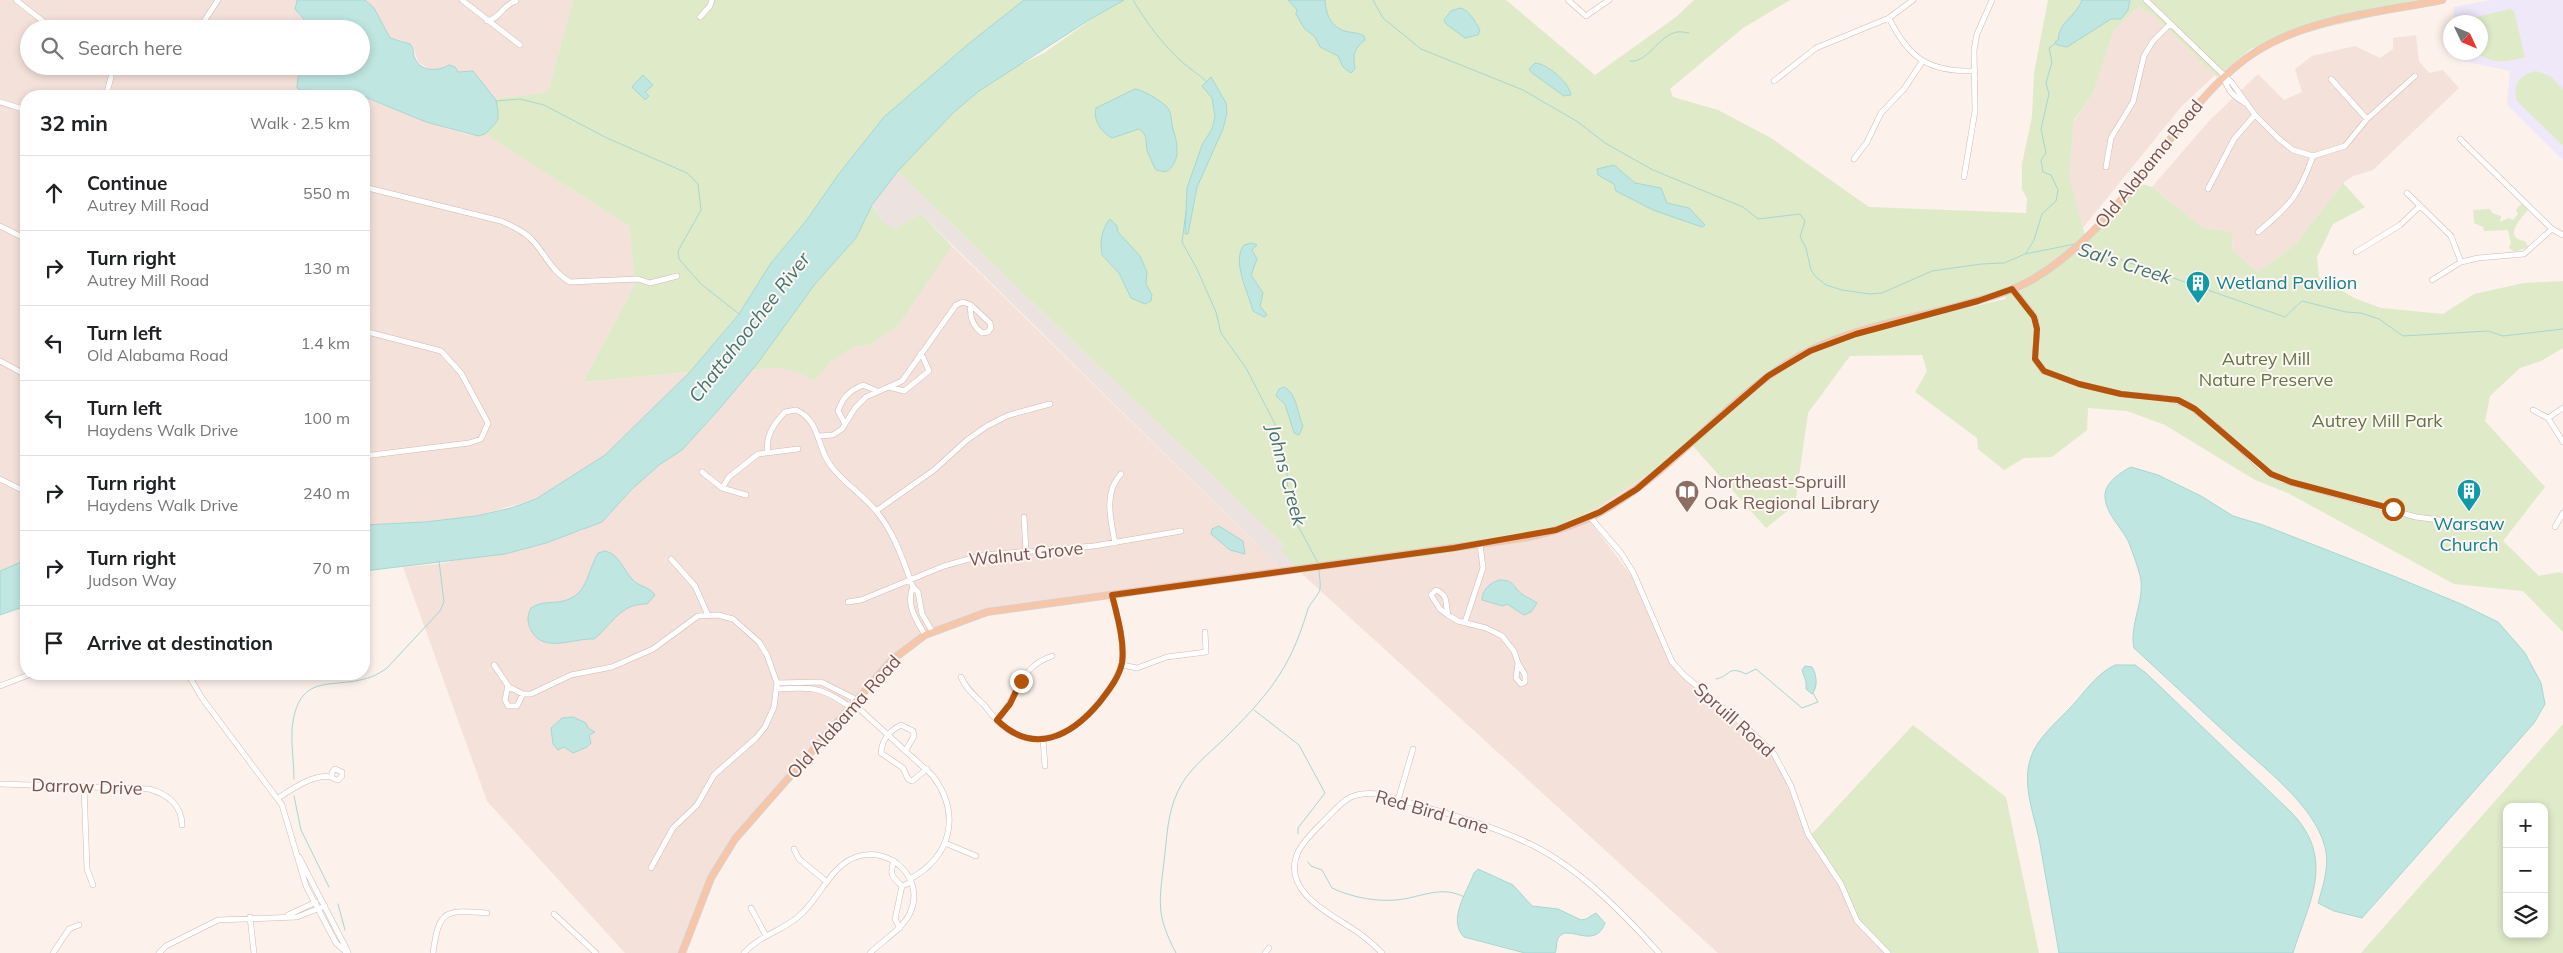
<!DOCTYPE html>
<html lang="en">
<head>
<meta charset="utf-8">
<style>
  body { margin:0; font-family:Mulish,sans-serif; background:#f2f2f2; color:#202124 }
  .controls { position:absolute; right:15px; bottom:15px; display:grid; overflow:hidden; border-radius:10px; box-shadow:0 2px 8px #0003 }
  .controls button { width:45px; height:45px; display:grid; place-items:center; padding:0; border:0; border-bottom:1px solid #e0e0e0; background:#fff; color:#202124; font:25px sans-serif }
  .compass { position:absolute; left:2443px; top:15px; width:45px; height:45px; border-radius:50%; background:#fff; box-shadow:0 2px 8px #0003; rotate:134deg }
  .stop { position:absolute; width:15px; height:15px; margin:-11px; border:4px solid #b45309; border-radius:50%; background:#fff }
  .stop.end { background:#b45309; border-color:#fff; box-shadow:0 1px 5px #0008 }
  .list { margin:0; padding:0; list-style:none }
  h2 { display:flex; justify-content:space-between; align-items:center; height:65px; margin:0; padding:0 20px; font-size:21px }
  h2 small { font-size:16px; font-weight:400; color:#757577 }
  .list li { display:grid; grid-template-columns:32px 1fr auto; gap:15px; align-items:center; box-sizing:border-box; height:75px; padding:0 20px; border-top:1px solid #e0e0e0 }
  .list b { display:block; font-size:19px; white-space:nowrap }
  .list p { margin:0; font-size:16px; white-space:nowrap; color:#757577 }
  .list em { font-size:16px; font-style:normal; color:#757577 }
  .icon { flex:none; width:28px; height:28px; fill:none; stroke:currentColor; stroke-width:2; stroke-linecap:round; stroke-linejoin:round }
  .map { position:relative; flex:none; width:2563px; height:953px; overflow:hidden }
  .search { position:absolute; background:#fff; box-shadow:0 2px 8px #0003; left:20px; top:20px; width:350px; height:55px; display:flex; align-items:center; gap:12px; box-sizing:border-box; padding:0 18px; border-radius:28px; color:#757577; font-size:19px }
  .panel { position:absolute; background:#fff; box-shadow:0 2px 8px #0003; left:20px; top:90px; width:350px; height:590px; border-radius:20px }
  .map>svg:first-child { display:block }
  .residential { fill:#f4e1da }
  .commercial { fill:#fce1e0 }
  .industrial { fill:#ece3e1 }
  .education { fill:#eee8f9 }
  .green { fill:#dfeac9; fill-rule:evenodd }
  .water { fill:#c0e6e2; stroke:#a6d7d2 }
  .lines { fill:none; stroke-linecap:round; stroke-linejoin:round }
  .stream { stroke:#a6d7d2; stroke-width:1 }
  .minor-casing { stroke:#d1b9b3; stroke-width:6 }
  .major-casing { stroke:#d9cfcd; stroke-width:8 }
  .minor { stroke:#fff; stroke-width:5 }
  .major { stroke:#f7c5a7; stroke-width:6 }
  .route { stroke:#b45309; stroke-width:6 }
  .labels { text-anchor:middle; stroke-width:4; stroke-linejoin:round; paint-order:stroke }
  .street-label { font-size:18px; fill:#77524e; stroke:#fef6f2 }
  .culture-label { font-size:18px; fill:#0d838f; stroke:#fef6f2; text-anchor:start }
  .park-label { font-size:18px; fill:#5f7643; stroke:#fef6f2 }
  .education-label { font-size:18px; fill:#785e54; stroke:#fef6f2; text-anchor:start }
  .water-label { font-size:19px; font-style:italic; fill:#3e7470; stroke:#fef6f2 }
</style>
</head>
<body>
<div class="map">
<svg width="2563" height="953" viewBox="0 0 2563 953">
  <rect width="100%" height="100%" fill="#fcf1eb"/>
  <path class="residential" d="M0,0h297l-2,5 3,9 14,15h-283v37h293l-24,11 10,14 40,1 15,4h-337v464l-26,11z
    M365,0h208l-25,92 -53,7 -22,-28 -15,1 -14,-4 -12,3 -14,-9 -4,-13 -10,-8 -14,-3 -16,-30z
    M2139,7l16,10 60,58 -34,32 -99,122 -13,-52 5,-56 19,-27 21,-64z
    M2416,35l3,26 10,12 14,-3 16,18 -86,82 -20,6 -10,7 -48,62 -38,27 -25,-23 1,-15 -30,-6 -51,-41 57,-66 49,-47 26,26 18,-8 -7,-23 17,-13 43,-10 25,12 13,-9v-11z
    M364,97l62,25 43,13 9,1 7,-2 144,92 6,58 -52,98 107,-10 -85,83 -69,44 -60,17 -51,6 -61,3z
    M952,246l333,326 -298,40 -27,9 -52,26 -170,188 -29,48 -26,70h-58l-138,-152 -84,-234 37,-3 142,-33 63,-57 89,-101 48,-6 18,5 14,9 18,-20 21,-14 17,-2 28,-19z
    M1589,520l45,59 42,87 95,88 17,25 21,58 78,116h-169l-417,-380 49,-12 76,-4 61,-10z"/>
  <path class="commercial" d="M1692,444l-103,76 -36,11 46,-24z"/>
  <path class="industrial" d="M894,168l390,377 -2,7 21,18 -18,2 -364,-358 -26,16 -13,-9 -13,-23z"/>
  <path class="education" d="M2491,0h72v160l-56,-55 3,-34 -52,-11v-7l22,-1v-30h-25l-2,-15z"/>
  <path class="green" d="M573,0h451l-57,45 -83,72 -46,58 -32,46 -35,42 -25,42 -56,67 -107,10 52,-98 -6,-58 -144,-92 10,-10v-25l53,-7z
    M1119,0h387l89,75 81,-58 18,-17h96l-47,28 -73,61 3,8 45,13 53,28 98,69 157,6 1,-14 -5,-10v-25l10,-47 2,-44 14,-73h400l-121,27 -75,21 -35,29 -62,-60 -16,-10 -25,23 -21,64 -19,26 -5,57 17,62 53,-56 13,4 51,41 30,5 -1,16 25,23 38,-27 48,-62 22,24 -32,17 -16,33 2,20 35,21 27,10 62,6 31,-20 50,-11 39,-2v67l-22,13 -21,7 -30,28 -5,25 60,66 -42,54 36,35 21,-4 3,2v58l-40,-41 -69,-7 -166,-91 -33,-13 -90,-55 -38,-14 -39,-3 -1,22 -35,27 -28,1 -20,12 -26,-21 -1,-11 -62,-46 12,-21 -5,-16 -72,1 -42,57 -13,92 -29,23 -74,-83 -93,62 -46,24 -66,16 -61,10 -76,4 -49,12 -20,-22 3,-6 -390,-377 75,-73 34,-22 41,-20zM2004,293l2,6 -57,13z
    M2510,9l4,2 11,46c-19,5 -31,8 -48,-4l3,-1v-30h-16v-2z
    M2536,71l14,5 13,13v57l-46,-45c-5,-16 3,-27 19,-30z
    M870,201l12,20 13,8 26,-15 31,32 -54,80 -28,19 -17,2 -21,14 -18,20c-30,-19 -47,-12 -80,-8z
    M2522,203l6,7c-4,5 -22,23 -10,29 3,2 6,1 8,3l2,5 -14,5 -5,-4 2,-5 -3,-13 -24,1 -1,-4 -9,-4 -1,-13 17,-1 2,4 9,3 -1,6 9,-4 4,2 5,-6 -2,-4z
    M2563,724v229h-202zM2507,807h37v127h-37z
    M1913,725l93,72 33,156h-152l-34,-34 -17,-43 -27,-39z"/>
  <path class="water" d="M297,0h68l9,8 16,30 20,6c4,5 3,6 4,12 5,16 23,16 35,9l6,2 3,5 15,-1 23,29 2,11v8l-3,5 -10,10 -7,2 -52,-14 -68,-28 -58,-4 -3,-2 1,-11c16,-15 43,-11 63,-11v-37h-49l-17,-20z
    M1024,0h100l-35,20 -110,71 -26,22 -56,59 -25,33 -16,33 -41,46 -58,80 -36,43 -39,43 -23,15 -28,25 -29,32 -56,21 -41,11 -141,17v-46l61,-3 51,-6 35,-8 25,-9 69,-44 85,-83 49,-58 32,-51 35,-42 32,-46 46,-58 83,-72z
    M1288,0h37c1,16 7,29 24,32 6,1 10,1 15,4l1,4c-12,10 -12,15 -10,29l-4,4 -8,-6 -5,-11 -18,-9 -5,-10 -11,-9 -8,-14 1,-4z
    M2082,0h48l-2,10 -7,9h-10l-44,28 -10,-2 -2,-3 3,-2c1,-19 18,-23 24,-40z
    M1460,8c10,2 15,14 20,22l-2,5 -13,3 -19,-14 -2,-4 7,-9z
    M1535,63c11,0 35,20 36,32l-7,1 -32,-23 -3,-4z
    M643,75l10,10 -8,7 4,4 -4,4 -13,-13z
    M1211,77l15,26 1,10 -4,16 -26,58 -9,47h-3l2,-46 15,-43 10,-16 3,-12 -3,-19 -10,-12z
    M1135,89c8,1 26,12 31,17 6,5 5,16 7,23 5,15 8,33 -7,43l-10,-2c-3,-5 -5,-10 -7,-15 -6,-10 2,-18 -10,-26l-27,9c-11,-6 -19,-18 -16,-30z
    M1614,165l21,18 26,5 6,15 22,5 16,17 -3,2 -49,-17 -37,-19 -2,-7 -16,-9 -1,-6z
    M1110,219l7,7 1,6 22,24 7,16 -1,12 6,11 -1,6 -6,3 -14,-6 -12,-25 -17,-18c-2,-14 -1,-25 8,-36z
    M1252,243l5,2 -5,5 5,9 -6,16 12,18 -3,13 7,9 -3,2 -11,-6c-4,-17 -22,-50 -9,-66z
    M1284,387c13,6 13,26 19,39l-4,9 -5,-2 -9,-29 -9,-8 3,-7z
    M2131,467l27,8 43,21 32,20 30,9 128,50 70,29 37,18 27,31 16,30 4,21 -11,19 -172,195 -28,-7 -16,-8c5,-17 12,-38 7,-56 -11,-43 -64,-81 -96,-111 -32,-29 -63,-59 -95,-88 -5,-24 12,-49 6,-73 -3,-10 -7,-22 -11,-32 -7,-16 -25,-30 -24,-49 1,-12 16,-22 26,-27z
    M1219,526l24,15 2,13 -15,-4 -19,-16 1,-5z
    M605,551c14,3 18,18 27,28 7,8 17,7 23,16l-8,9c-27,-1 -35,21 -53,35 -21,-1 -51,15 -63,-9 -4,-7 -4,-15 0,-22 10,-6 16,-5 27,-6 30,-4 28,-28 40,-49z
    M26,560v46l-26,9v-44z
    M1499,580c17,0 13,7 23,14 5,4 10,5 15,9l-6,9 -7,3 -17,-11 -4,2 -21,-6c0,-10 8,-17 17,-20z
    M2115,665h20l11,8 146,140c44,47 17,88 1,140h-234c-6,-36 -13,-73 -19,-109 -5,-28 -19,-59 -9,-87 6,-19 27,-36 40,-50 14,-15 25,-33 44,-42z
    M1805,666l7,1c5,8 6,20 0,27l-6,-5v-7l-4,-12z
    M573,717l13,6 2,5 7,4 -6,3 2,8 -4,4 -14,6 -9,-6 -6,3 -5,-6 -2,-16 11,-10z
    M1478,869l35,16 19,21 26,3 23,11 5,-1 10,-6 9,10c-11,30 -41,-4 -48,18 -1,4 0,8 -2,12h-30l-61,-16c-17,-17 3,-45 10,-64z"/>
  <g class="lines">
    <path class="stream" d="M1133,0c13,22 30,45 49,62 8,7 17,12 25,20
      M1373,0l10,18 38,31 102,41 55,32 27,21 48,27 90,37 15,12 42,-5 5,7 -5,16 6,11 5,22 4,6 11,9 16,5 28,4 12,-1 50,-22 49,-7 23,-1 21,-9 50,-10
      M1630,61c17,3 29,-26 47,-29 4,-1 9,1 12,1
      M496,101l24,-2 24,6 63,33 80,35 11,11 3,26 -23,41 1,8 22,25 38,30
      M1186,212l-4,30 15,27 19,43 5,21 25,35 29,56 4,24 8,23 1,22 8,29 22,41
      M2082,246l203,71 17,-16 44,11 15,1 18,6 24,17 85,-5 15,5 60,-7
      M2026,253l8,-13 8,-26 14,-13 2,-11 -7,-15 -8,-3 -2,-12 5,-7 -5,-24 8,-35 -3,-11 6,-21 -3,-14 7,-5
      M1716,679c15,-3 11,-14 30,-5l10,-5 46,39 16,-6 -5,-9
      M1254,710l45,35 26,48 -27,35v6
      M294,779c0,-16 -3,-33 -2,-50 7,-69 54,-30 95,-61l53,-57 4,-9 -5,-41
      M294,796l7,34 28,57
      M1308,862l3,4 11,4 10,18c21,10 49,15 72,11 21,-4 40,-13 60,-2
      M338,904l7,26
      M1176,953c-20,-38 -17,-50 -12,-91 3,-24 3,-48 14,-71 9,-20 29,-36 45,-51 43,-43 66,-68 84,-128 2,-9 11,-15 13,-23 1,-5 -1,-14 -1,-19"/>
    <defs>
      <path id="minor" d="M16,0l37,29
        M462,0l58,45
        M1568,0l18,16 23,-16
        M2146,0l86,83 23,32 24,24 14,11 20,6 32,-10 22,-27 48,-43
        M700,17l10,-11 2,-6
        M1889,18c20,41 40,54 86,53
        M487,21c13,-2 15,-16 29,-20
        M199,29l19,-29
        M2224,77c3,13 9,19 21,26
        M2331,79l36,40
        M1774,81l42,-33 73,-30 24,-18
        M106,96l5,-19
        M0,102l26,8
        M2460,139l92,90 11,6
        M1854,159l13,-17 14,-29 23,-24 18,-27
        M2106,167l5,-29 22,-36 11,-46 9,-15 17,-17
        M1964,177l11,-66 -1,-61 3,-16 15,-34
        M364,187l137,34c13,6 25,11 34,22 11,14 19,30 35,39l68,-3 12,4 27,-7
        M2208,189l26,-50 21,-24
        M2407,193l44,43 10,26
        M0,226l26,13
        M2258,232c33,-27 41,-37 55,-76
        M2356,252l44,-27 20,-19
        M2432,280l29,-18 17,-4 46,-4 28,-25
        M2013,289l22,28 2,12 -2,30 8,12 36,13 42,10 44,4 22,6 29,22 44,41 22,13 134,37 40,5 14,4
        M971,305l19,18 1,5 -3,4 -6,1c-9,-7 -13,-16 -11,-28z
        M364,331l77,20 20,22 27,50 -7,16 -12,4 -105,13
        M0,361l26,14
        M889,387l15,4 25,-20 -8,-18
        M2533,410l15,8 15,24
        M2548,418l15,-10
        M845,424l-7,-13c5,-14 11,-20 25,-26l14,6
        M818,436l15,-1 9,-6 13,-21 11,-11 36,-16 54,-76 7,-3 8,3
        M768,452c-3,-15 6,-29 17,-40l11,-2c25,11 20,37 35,56 13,17 32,29 46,46 18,22 26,49 36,75l5,5 4,22 10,17
        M702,472l20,16 24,7
        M0,479l26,13
        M722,488l7,-11 29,-23 40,-5
        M876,511l58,-41 33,-30 20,-14 22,-11 41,-11
        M1024,517l2,34
        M1590,517l31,36 12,19 39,90 13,14 60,50 29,28 17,32 17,48 33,50 16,37 31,32
        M2555,527l8,-14
        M1115,543c-4,-22 -12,-51 6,-69
        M671,559l24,27 12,27
        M913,587c-8,17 4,34 12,48
        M848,602l13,-2 83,-34 39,-11 111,-9 87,-15
        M1448,615l-8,-6 -9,-14 5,-5c13,6 9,13 12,25l10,6 28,7 16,8 12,15 4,12 7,12v7l-4,2 -5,-6 2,-15
        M1465,622l18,-54 -3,-24
        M494,665l15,22 14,7h8l40,-19 41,-8 41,-18 45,-33 20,-1 15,4 26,23 8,13 10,28 -3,24 -9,20 -9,11 -42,37 -17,30 -24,23 -22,40
        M1122,665l15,3 30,-11 39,-5 -1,-20
        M188,674l14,24 80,107 24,81 30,57 11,10
        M961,677c5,12 15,20 24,29 6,8 13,17 21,22 32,24 67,5 89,-21 11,-13 21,-25 26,-41 6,-18 -5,-53 -9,-71
        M777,683l44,-1 32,16 1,6
        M508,685l-3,15 3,6h9l6,-12
        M0,686l31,-12
        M777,689c31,-2 44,-3 70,16h7
        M855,705l78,71c28,38 19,80 -23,103
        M997,721c23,-26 20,-53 55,-65
        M1043,739l2,27
        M906,750l8,-14 -1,-5 -12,-6c-12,6 -19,14 -20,28l22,15 5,11 4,2 15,-12
        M0,784l149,5c19,5 33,17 33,36
        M84,786l3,83 6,16
        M278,798c13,-8 36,-25 53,-21 2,1 4,3 7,3l4,-4v-4l-7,-3 -3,3v5
        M1398,800l15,-51
        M945,843l31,13
        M794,849l5,10 28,23
        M299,857l49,95
        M894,861c-5,13 -2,16 8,25l9,-4
        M751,908l15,28
        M554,914l42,39
        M288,915l28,-13
        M250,917l4,36
        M900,928l-5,-9 7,-33
        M53,953l16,-24 10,-4
        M159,953l7,-7 52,-26 79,-3 28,-11
        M433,953c6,-44 12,-43 54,-40
        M744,953c15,-17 37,-22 54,-36 21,-17 32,-51 58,-60 34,-12 70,22 54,56 -8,17 -27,27 -40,40
        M1265,953l4,-5
        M1382,953c-9,-9 -18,-17 -29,-24 -25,-16 -72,-39 -55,-77 6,-12 17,-22 27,-32 19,-20 25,-29 55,-26 49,15 106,28 152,51 47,23 92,69 127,108"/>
      <path id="major" d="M682,953l29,-75 24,-39 157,-179 33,-25 62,-23 536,-74c31,-6 61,-15 88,-32 64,-39 112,-101 175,-142 50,-33 115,-43 172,-58 26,-7 54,-14 77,-28 59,-36 98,-93 141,-146 24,-31 48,-60 81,-81 55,-34 124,-39 185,-51"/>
    </defs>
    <use href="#minor" class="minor-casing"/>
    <use href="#major" class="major-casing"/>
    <use href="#minor" class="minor"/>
    <use href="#major" class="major"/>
  </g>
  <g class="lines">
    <path class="route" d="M1021,681l-11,23 -13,16c37,36 74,16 102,-17 9,-12 20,-25 23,-40 3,-21 -5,-48 -10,-68l342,-47 102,-18 44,-18 37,-23 131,-113 42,-25 46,-17 122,-33 34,-12 22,28 3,12 -2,30 9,12 35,13 42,10 57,6 17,9 76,65 20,8 102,27"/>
  </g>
  <defs>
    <symbol id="building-pin" viewBox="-11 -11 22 30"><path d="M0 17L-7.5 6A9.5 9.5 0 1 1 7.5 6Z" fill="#0f9aa8" stroke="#fef6f2"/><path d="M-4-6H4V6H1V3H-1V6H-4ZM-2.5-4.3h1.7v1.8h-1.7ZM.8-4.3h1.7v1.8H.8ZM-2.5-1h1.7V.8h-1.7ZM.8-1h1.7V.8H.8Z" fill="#fff"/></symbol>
    <symbol id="library-pin" viewBox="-11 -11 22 30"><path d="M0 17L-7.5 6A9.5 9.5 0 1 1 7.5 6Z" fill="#8d6e63" stroke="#fef6f2"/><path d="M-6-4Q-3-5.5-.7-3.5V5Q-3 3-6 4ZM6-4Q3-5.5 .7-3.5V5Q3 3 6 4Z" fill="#fff"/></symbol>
  </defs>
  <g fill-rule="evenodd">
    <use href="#building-pin" x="2184" y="269" width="28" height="38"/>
    <use href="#building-pin" x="2455" y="477" width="28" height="38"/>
    <use href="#library-pin" x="1673" y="478" width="28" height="38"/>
  </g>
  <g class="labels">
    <g class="street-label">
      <text transform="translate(2149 164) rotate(-51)" y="6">Old Alabama Road</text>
      <text transform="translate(1026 554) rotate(-6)" y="6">Walnut Grove</text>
      <text transform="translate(844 717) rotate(-48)" y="6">Old Alabama Road</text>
      <text transform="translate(1734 720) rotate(42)" y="6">Spruill Road</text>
      <text transform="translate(87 787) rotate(2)" y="6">Darrow Drive</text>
      <text transform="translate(1432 812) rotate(16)" y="6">Red Bird Lane</text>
    </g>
    <g class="culture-label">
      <text x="2216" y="289">Wetland Pavilion</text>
      <text x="2469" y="530" text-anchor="middle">Warsaw<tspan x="2469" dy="21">Church</tspan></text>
    </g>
    <g class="park-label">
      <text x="2266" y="365">Autrey Mill<tspan x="2266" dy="21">Nature Preserve</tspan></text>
      <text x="2377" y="427">Autrey Mill Park</text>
    </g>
    <g class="education-label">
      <text x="1704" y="488">Northeast-Spruill<tspan x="1704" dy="21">Oak Regional Library</tspan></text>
    </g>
    <g class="water-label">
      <text transform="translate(2125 263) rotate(18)" y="7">Sal's Creek</text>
      <text transform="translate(749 327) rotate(-52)" y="7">Chattahoochee River</text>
      <text transform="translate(1287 475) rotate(75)" y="7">Johns Creek</text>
    </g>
  </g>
</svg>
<div class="controls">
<button>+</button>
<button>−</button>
<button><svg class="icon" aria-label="layers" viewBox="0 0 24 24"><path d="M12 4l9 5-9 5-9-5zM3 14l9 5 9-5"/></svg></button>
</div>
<svg class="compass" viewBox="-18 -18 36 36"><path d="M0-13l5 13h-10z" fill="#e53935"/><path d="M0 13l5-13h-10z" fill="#757577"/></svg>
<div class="stop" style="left:2393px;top:509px"></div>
<div class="stop end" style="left:1021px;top:681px"></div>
<div class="search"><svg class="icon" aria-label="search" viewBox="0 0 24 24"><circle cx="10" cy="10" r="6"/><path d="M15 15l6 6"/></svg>Search here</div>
<section class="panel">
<h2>32 min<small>Walk · 2.5 km</small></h2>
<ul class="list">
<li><svg class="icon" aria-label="ahead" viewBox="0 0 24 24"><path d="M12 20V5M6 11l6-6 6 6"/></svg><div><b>Continue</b><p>Autrey Mill Road</p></div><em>550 m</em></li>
<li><svg class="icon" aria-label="right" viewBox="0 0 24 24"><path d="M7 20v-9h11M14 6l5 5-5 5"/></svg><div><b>Turn right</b><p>Autrey Mill Road</p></div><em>130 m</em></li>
<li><svg class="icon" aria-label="left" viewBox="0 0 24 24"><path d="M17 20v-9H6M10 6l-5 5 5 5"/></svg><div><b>Turn left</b><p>Old Alabama Road</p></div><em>1.4 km</em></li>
<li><svg class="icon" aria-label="left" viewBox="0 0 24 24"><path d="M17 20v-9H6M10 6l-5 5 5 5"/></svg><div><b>Turn left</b><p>Haydens Walk Drive</p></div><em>100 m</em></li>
<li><svg class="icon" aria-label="right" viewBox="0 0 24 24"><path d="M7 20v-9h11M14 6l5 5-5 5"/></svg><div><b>Turn right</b><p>Haydens Walk Drive</p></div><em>240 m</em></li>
<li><svg class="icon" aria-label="right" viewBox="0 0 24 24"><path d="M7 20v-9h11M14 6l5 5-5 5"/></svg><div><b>Turn right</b><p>Judson Way</p></div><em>70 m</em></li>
<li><svg class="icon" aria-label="arrive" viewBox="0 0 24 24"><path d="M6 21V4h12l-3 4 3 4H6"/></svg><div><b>Arrive at destination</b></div></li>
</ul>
</section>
</div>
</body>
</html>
